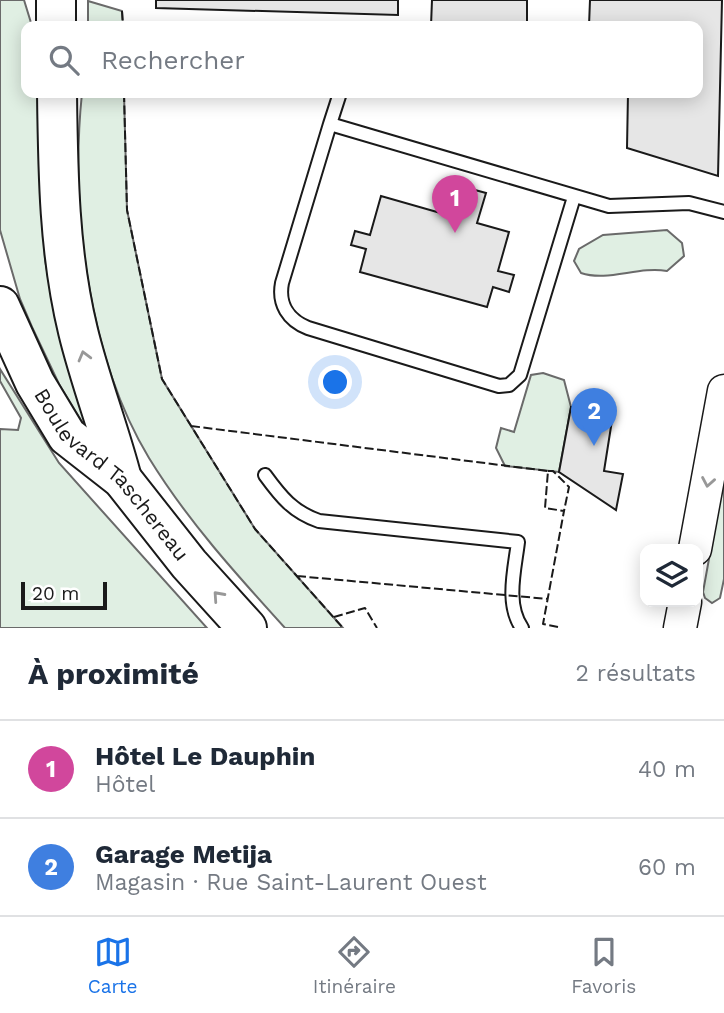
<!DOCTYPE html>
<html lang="fr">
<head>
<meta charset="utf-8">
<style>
  body { margin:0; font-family:"Work Sans",sans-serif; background:#f2f2f3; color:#1f2937 }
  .controls { position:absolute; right:21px; bottom:21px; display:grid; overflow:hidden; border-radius:14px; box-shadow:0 4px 18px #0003 }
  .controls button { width:63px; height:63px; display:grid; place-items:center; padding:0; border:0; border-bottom:2px solid #e0e1e3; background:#fff; color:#1f2937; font:35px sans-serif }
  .scale { position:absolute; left:21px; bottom:18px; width:86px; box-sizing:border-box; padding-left:7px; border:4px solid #1a1a1a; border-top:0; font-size:19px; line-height:24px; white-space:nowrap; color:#1a1a1a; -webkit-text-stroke:5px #fff; paint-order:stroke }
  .you { position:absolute; left:336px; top:383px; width:24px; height:24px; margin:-18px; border:5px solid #fff; border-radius:50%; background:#1a73e8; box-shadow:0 0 0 10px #1a73e833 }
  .badge { display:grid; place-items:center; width:46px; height:46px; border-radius:50%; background:#1a73e8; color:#fff; font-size:23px; font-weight:700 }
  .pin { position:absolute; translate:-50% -58px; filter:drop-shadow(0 2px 4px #0008) }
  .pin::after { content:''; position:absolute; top:37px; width:24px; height:21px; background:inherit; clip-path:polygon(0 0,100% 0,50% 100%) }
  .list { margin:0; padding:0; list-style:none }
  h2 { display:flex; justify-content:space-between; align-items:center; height:91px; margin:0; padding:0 28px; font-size:30px }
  h2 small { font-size:23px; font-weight:400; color:#747a83 }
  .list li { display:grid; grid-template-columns:46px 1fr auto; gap:21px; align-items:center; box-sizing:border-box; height:98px; padding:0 28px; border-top:2px solid #e0e1e3 }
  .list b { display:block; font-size:26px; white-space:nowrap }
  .list p { margin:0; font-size:23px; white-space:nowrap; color:#747a83 }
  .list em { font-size:23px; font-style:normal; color:#747a83 }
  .icon { flex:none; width:38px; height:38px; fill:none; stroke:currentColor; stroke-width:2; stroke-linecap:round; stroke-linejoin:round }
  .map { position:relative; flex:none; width:724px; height:628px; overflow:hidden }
  .search { position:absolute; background:#fff; box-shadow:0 4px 18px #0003; left:21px; right:21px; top:21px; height:77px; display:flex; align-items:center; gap:18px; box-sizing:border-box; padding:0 24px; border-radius:14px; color:#747a83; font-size:26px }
  .sheet { height:287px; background:#fff }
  nav { display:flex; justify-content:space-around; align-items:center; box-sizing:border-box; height:98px; border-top:2px solid #e0e1e3; background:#fff; font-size:19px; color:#747a83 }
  nav a { display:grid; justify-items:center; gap:4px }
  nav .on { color:#1a73e8 }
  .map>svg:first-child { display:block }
  .green { fill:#e0efe3; stroke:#6a6a6a; stroke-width:2 }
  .building { fill:#e6e6e6; stroke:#1a1a1a; stroke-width:2 }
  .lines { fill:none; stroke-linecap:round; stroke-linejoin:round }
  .service-casing { stroke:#1a1a1a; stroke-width:16 }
  .tertiary-casing { stroke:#1a1a1a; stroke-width:35 }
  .trunk-casing { stroke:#1a1a1a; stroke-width:42 }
  .service { stroke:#fff; stroke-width:12 }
  .tertiary { stroke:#fff; stroke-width:32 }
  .trunk { stroke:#fff; stroke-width:38 }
  .fence { stroke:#1a1a1a; stroke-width:2; stroke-dasharray:9 3.5; stroke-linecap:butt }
  .oneway { stroke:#989898 }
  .labels { text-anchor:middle; stroke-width:5; stroke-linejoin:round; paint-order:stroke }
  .street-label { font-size:21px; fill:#1a1a1a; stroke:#fff }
</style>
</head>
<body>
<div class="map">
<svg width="724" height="628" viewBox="0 0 724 628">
  <rect width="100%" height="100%" fill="#fff"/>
  <path class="green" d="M0,0h24l8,26h-6v67h13l6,167 10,55 32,106 -5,1 -23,-38 -27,-57 -12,-28 -20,-69z
    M88,1l34,10 1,15h-35z
    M82,93h42l3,117 35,169 93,150 88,99h-58c-49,-54 -98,-108 -136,-170 -61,-101 -79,-249 -67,-365z
    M667,230l15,13 2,13 -17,15c-29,-5 -59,11 -86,2l-7,-12 5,-12 24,-14z
    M0,369l59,94 148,165h-207v-199l18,1 3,-12 -21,-37z
    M543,373l21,7 7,27 -12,65 -54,-6 -9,-18 5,-20 13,4 17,-57z
    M724,476v103l-4,19 -8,5 -7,-5 -2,-6z"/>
  <path class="building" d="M156,0h242v15l-242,-7z
    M432,0h95v26h-96z
    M590,0h132l-4,176 -91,-28 1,-55h70v-67h-109z
    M453,184l33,9 -9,30 32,9 -11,39 16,4 -5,17 -16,-5 -6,20 -127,-35 6,-23 -15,-4 4,-14 15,4 11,-39 63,18z
    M571,407l42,7 -9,57 19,3 -7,36 -57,-38z"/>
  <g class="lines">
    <defs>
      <path id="service" d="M330,124l10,-31
        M574,197l-54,178 -11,10 -10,1 -191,-58c-20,-8 -30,-24 -26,-45l48,-159 279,82 80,-3 35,9
        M265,475c16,22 28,37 54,46l199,21c-3,26 -13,62 4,86"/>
      <path id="tertiary" d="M695,549l29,-158
        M680,628l5,-26"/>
      <g id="trunk">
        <path d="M56,0v26"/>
        <path d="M57,93c1,80 2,160 21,238 12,50 31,98 44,148"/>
        <path id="s1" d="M0,306l35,77 32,53 55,43 67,85 58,64"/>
      </g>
    </defs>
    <use href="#service" class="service-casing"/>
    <use href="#tertiary" class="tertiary-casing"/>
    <use href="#trunk" class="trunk-casing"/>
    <use href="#service" class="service"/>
    <use href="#tertiary" class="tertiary"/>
    <use href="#trunk" class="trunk"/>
    <path class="fence" d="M122,11l1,15
      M124,93l3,117 35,169 93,150 88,99
      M191,426l357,45 -3,37 19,3 -21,113 15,3
      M548,471h5l16,16 -5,24
      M297,576l251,23
      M334,617l31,-9 12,20"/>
  </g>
  <defs><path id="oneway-chevron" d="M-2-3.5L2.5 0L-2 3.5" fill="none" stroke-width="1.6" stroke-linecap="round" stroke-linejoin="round" transform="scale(1.75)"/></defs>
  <g class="oneway">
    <use href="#oneway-chevron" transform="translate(84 356) rotate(-105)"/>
    <use href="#oneway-chevron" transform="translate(708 482) rotate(100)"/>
    <use href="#oneway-chevron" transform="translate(218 596) rotate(-132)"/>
  </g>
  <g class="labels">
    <g class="street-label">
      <text dy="7" stroke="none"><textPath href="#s1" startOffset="205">Boulevard Taschereau</textPath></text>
    </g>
  </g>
</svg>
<div class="controls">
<button><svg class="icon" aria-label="layers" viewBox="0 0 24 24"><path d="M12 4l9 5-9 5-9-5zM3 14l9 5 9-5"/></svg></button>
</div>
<div class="scale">20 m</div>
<div class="you"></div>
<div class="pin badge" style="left:455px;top:233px;background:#d1479c">1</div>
<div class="pin badge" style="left:594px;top:446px;background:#3f7fe0">2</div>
<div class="search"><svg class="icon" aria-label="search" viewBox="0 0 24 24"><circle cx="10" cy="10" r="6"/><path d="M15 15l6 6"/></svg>Rechercher</div>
</div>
<section class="sheet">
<h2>À proximité<small>2 résultats</small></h2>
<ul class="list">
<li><span class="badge" style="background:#d1479c">1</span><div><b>Hôtel Le Dauphin</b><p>Hôtel</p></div><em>40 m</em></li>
<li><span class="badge" style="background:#3f7fe0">2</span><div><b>Garage Metija</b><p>Magasin · Rue Saint-Laurent Ouest</p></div><em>60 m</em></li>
</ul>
</section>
<nav>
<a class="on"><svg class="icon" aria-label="map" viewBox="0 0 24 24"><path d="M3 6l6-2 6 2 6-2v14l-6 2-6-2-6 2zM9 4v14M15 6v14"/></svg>Carte</a>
<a><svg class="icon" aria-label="directions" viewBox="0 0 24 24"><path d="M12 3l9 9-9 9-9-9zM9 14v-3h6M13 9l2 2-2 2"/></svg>Itinéraire</a>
<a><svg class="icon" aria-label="saved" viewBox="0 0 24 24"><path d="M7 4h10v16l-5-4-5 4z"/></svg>Favoris</a>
</nav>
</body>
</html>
